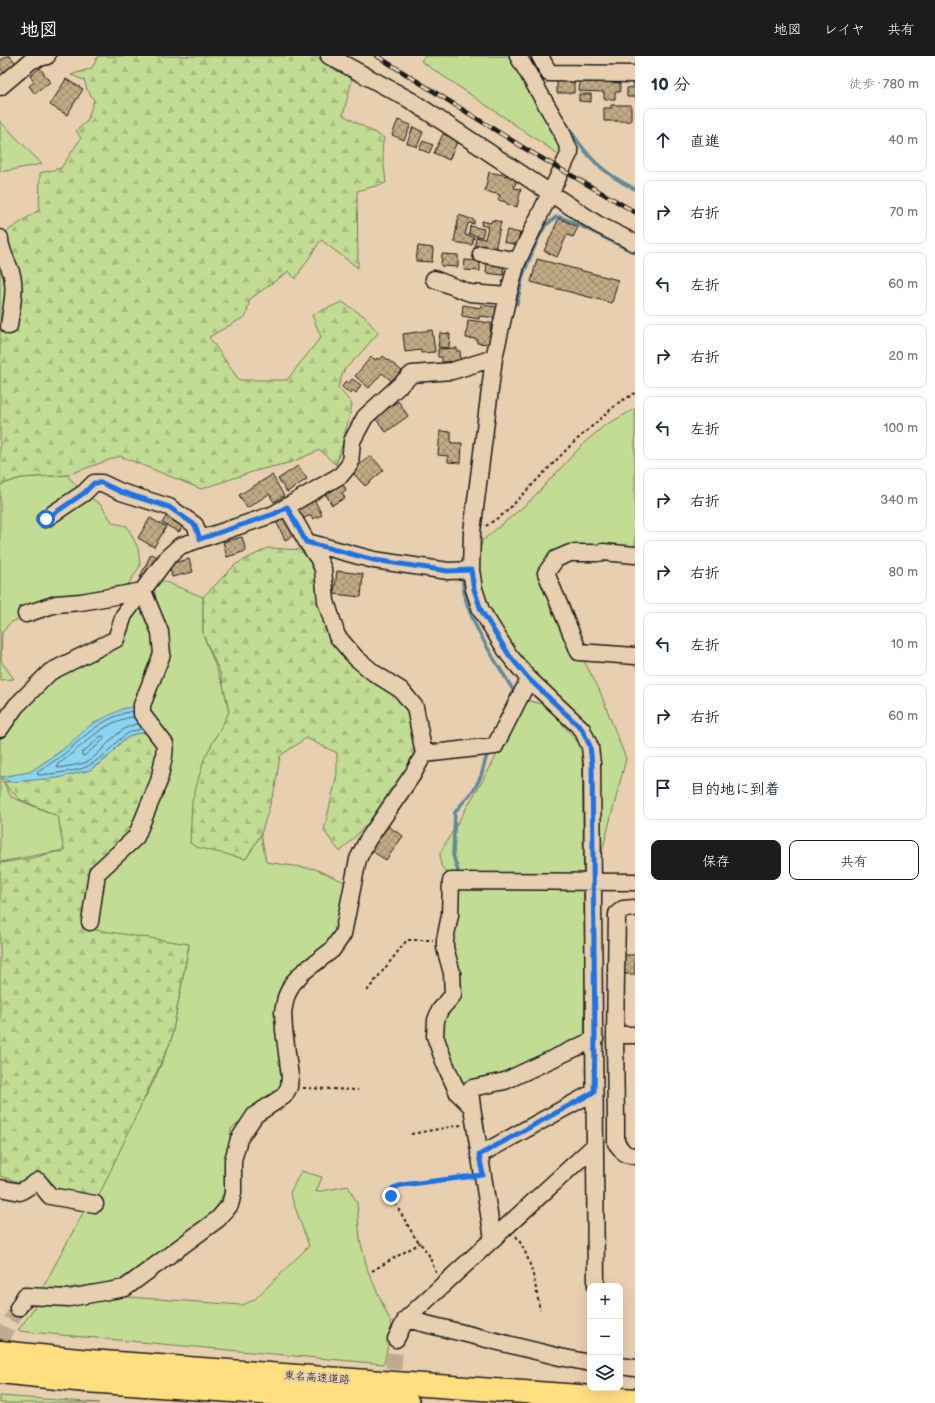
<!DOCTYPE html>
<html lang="ja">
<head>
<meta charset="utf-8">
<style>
  body { margin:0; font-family:"Balsamiq Sans","Klee One",sans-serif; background:#f2f2f3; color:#1f2937 }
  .controls { position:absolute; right:12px; bottom:12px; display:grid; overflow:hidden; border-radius:8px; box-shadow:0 4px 16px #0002 }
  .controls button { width:36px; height:36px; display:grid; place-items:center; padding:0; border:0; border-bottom:1px solid #e0e1e3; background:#fff; color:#1f2937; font:20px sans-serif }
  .stop { position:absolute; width:12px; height:12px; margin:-9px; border:3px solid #1a73e8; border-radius:50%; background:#fff }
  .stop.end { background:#1a73e8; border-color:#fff; box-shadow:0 1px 4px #0008 }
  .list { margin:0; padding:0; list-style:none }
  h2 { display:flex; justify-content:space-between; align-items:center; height:52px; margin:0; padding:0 16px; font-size:17px }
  h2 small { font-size:13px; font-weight:400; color:#747a83 }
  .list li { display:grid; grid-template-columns:26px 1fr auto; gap:12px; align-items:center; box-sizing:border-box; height:64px; margin:0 8px 8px; padding:0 8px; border:1px solid #e0e1e3; border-radius:8px }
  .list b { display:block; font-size:15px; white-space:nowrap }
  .list em { font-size:13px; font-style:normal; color:#747a83 }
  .actions { display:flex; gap:8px; padding:12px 16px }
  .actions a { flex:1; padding:9px 0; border:1px solid #1c1c1c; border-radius:8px; text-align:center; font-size:14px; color:#1c1c1c }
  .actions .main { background:#1c1c1c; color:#fff }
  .icon { flex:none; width:22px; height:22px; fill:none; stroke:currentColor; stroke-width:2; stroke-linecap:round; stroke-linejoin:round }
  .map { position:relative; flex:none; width:635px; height:1347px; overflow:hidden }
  header { display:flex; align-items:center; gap:24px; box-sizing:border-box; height:56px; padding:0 20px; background:#1c1c1c; color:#fff }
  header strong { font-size:19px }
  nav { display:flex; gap:22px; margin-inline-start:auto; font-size:14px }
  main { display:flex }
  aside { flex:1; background:#fff }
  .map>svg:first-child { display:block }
  .green { fill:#c2dc93; stroke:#6f7c58 }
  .forest { fill:url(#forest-firs); stroke:#6f7c58 }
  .water { fill:#8dd4ef; stroke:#608a9b }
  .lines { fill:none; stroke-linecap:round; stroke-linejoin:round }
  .shore { stroke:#496670; stroke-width:1 }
  .stream { stroke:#608a9b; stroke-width:3.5 }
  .building { fill:url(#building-cross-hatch); stroke:#1c1c1c }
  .minor-tunnel { stroke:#beab92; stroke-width:16; stroke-dasharray:16 8; stroke-linecap:butt }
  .minor-casing { stroke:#1c1c1c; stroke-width:19 }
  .highway-casing { stroke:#1c1c1c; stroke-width:25 }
  .path { stroke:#1c1c1c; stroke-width:2; stroke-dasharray:3 3; stroke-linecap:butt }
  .minor { stroke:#e7cfaf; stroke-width:16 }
  .highway { stroke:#ffdf80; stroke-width:22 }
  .rail-casing { stroke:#1c1c1c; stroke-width:4.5 }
  .rail { stroke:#e7cfaf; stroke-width:3; stroke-dasharray:9; stroke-linecap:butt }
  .route { stroke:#1a73e8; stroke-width:5 }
  .labels { text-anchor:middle; stroke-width:3.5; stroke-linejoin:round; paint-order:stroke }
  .street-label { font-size:11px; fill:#1c1c1c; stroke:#e7cfaf }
</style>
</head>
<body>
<header>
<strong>地図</strong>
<nav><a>地図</a><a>レイヤ</a><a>共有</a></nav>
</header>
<main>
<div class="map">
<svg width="635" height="1347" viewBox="0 0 635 1347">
  <defs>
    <pattern id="forest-firs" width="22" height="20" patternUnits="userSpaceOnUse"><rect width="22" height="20" fill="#c2dc93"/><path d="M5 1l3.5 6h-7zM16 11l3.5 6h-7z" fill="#a6bc7e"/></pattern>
    <pattern id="building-cross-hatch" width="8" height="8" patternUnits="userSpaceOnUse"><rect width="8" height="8" fill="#c2aa84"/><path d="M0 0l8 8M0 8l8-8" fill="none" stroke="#9d8a6b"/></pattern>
  </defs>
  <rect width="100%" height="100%" fill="#e7cfaf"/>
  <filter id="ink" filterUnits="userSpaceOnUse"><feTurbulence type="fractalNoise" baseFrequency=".025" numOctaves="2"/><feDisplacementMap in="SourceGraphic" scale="8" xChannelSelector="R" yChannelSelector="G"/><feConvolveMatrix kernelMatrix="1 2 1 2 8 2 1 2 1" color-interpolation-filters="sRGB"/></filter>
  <g filter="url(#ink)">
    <path class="green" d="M425,0h89l47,87v13l-140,-95z
      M0,65l42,43 -42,8z
      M635,353v139l-24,3 -63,3 -4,33 55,102 27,70 -27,104 -1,-115 -81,-92 -35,-58 -5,-35 5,-22 47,-39 55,-59 20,-17z
      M67,419l14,16 20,14 12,18 14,3 11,22 2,18 -13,20 -65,12 -52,25 -8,10 -1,28 13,18 -14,1v-195l21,-7z
      M153,521l50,20v37l21,54 5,24 17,147 15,-25 5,28 49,7 32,14 -6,35 -13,30 -34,26 -12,77 -1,38 -50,40 -7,63 -9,20 -98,70 -76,9 113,-210 17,-40 18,-96 -106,-16 14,-56 45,-168 -20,4 -92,63 -29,5 10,20 47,19 6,34 -64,12v-125l36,-44 1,-8 78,-46 28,-48 17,41z
      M526,644l20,5 36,42 3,250 -1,41 -118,50 -25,-49 10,-89 1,-71 -11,-13 -1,-13 51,-87z
      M301,1115l21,6 -6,15 32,-6 9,17 3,37 8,31 24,54 -8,39 -366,-33 20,-29 90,-5 114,8 12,-5 55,-54 -19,-53z
      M0,1340l100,7h-100z"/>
    <path class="forest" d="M98,0h216l25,15 14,5 -10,39 41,23 -2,10 4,35 -29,8 1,77 -37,-28 -26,39 -6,-8 -39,28 -4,17 -37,21 30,43h48l34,-43 -9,-22 30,-13 22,14 14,17 -20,23 -14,14 -6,17 14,17 -7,31 -9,30 -16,-15 -28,12 -37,9 -54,18 -81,-33 -53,19 -46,3 -21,7v-249l39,-26 1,-37 21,-5 20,-30 -5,-7 11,-10 7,-21 -7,-11 -3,-9 -13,-5 21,-7z
      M268,492l35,2 14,23 4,32 68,81 22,31 3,35 -8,17 -29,45 -37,38 -16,-21 13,-57v-21l-31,-15 -26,18 -5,32 -14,46 -15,25 -50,-12 -6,-4 2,-41 12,-43 25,-47 -8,-37 -18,-41v-37l33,-33z
      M155,675l10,13 -29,93 -39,36 -14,55 106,16 -18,97 -76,163 -17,-3 -78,-25v-313l32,-5 32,-8 -6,-34 -39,-17 -16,-17 54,-4 33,-8 16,-11 16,-18 13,-7z"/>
    <path class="water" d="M137,650l18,25 -21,3 -12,7 -12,14 -20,15 -33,8 -47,4 -9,-5 29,-5 30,-20 32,-28 30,-15z"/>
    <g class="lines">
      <path class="shore" d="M133,655c-30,6 -47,24 -69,43 -8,6 -17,12 -26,18l-1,2 2,1c11,-1 43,-4 51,-10 6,-4 12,-8 17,-13 12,-11 17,-21 35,-23
        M135,663l-3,-2c-31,5 -50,31 -74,47l-1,3 2,1c9,-2 20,-3 28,-6 18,-10 27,-33 49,-38l1,-2
        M103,680l1,2 -5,6 -15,12 -2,-1v-2l18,-16z"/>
      <path class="stream" d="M567,69c19,31 35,48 68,64
        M517,248l6,-29 13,-32 9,-17 11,-9h4l15,6 60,30
        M463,519c-3,36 32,84 50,115l-2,10
        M458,815l-5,-16 2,-43 20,-24 6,-12 7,-25"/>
    </g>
    <path class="building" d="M6,0h4l9,11 -12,9 -7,-8v-7z
      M40,12l10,14 -15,12 -6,-8 5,-4 -4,-6z
      M66,23l17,10 -16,26 -17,-10z
      M580,24h40v12h-5v7h-11v-7l-25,-1z
      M557,25h17v12h-17z
      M634,25h1v16h-8v-9l7,-1z
      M579,38h12v8l-12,-1z
      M611,49h20v16h-27v-13h7z
      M398,64l13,5 -7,15 -12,-5z
      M413,71l10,5 -6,15 -10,-4z
      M443,78l15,6 -9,20 -15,-7z
      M423,85l10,4 -4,8 -10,-4z
      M489,116l28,6 -3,10 7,1 -4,18 -10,-3 -1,-2 -8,-2 2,-5 -15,-4z
      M459,159l15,5v4l-6,-1 -3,12 9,2 -2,8 -18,-3z
      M559,162l19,9 -5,10 -6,-2 -10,22 -13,-6z
      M492,164l9,2 -6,28 -20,-4 1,-9 9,2 3,-12 -7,-2 1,-4 9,2z
      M470,170l14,3 -2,8 -13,-3z
      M507,174l13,3 -3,12 -13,-3z
      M418,190l15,2 -1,14 -16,-1z
      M442,198l16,1v12l-17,-1z
      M537,203l81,21 -6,23 -81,-21z
      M465,204l15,1v10l-16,-1z
      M487,206l17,2 -1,11 -17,-2z
      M463,249l18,3v-3l17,2v11l-19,-2v3l-17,-3z
      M468,264l23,3 -2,21 -12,-1v-4l-11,-1z
      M432,274l3,22 -14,1v-3l-16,2 -2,-18z
      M440,277l10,1 -1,14 -11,-1z
      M457,292v3h3l1,10 -19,1v-5h-4v-8z
      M383,300l19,15 -9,11 -11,-9 -13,15 -14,-12 16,-19 5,3 1,-2 3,2z
      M352,323l9,6 -5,8 -4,-3 -2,3 -8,-6 4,-6 3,2z
      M398,345l10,15 -22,16 -11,-14z
      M440,375l11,1v11h11l-1,20 -13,-1v-6l-10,-1z
      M370,399l14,15 -19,16 -13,-14z
      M298,410l9,13 -20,13 -9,-13z
      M272,419l12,21 -10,6 -5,-8 -22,14 -8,-13z
      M341,424l5,10 -4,3 3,5 -13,7 -9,-15z
      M313,441l9,18 -9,4 -2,-4 -9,4 -6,-14z
      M167,459l17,9 -5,8 -17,-9z
      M288,459l9,19 -12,6 -9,-19z
      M150,462l16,9 -12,20 -16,-9z
      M242,481l4,14 -19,6 -4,-15z
      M151,498l9,4 -11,23 -9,-4z
      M189,503l4,13 -21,5 -3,-13z
      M337,515l26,3 -2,23 -27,-3z
      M386,769l17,11 -17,24 -16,-10z
      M624,899h11v19h-11z"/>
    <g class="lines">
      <path class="minor-tunnel" d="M0,1286l18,-34
        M391,1337l5,-54"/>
      <defs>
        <path id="minor" d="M329,0l81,44 187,124 38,19
          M518,0l43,74 9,22 -53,110 -9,34 -14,62 -22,174 -1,38 3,19 7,21 28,45 20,24 53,50 8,18 2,17 4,522
          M540,0l9,17 86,1
          M0,31l32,-27 15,-4
          M0,182c0,13 8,24 12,37 4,16 -1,34 -3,51
          M481,198l37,7
          M434,223l36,14 38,3
          M287,451l20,35 67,18 74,11 23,-1
          M45,463l39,-26 10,-10h8l19,9 48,15 26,18 5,14
          M307,486l11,16 5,11 3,32 11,35 19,22 18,15 27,17 14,17 9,47
          M635,499l-32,-3 -6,1h-27l-14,6 -10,14 33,79 56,4
          M26,558l30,-10 25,-2 62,-11 17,41 2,22 -20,51v9l23,30 -1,12 -5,25 -23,56 -39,36 -7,49
          M0,673l16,-23 34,-34 66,-33 8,-24 44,-58 12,-11 94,-32 67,-39 9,-11 2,-23 13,-24 47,-43 40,-3 42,-13
          M635,852l-12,1 -6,5 -2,121 1,87v21l9,11 10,2
          M615,979h20
          M472,1051l-2,-16 2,-3 33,-7 90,-42
          M479,1099l115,-63
          M0,1132l20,4 18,-11 12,15 45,8
          M493,1183l-21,-132 -14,-14 -13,-29 -10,-28 1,-16 4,-10 13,-15 -1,-22 -7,-25v-8l5,-25 1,-34 184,1
          M18,1252l7,-12 44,2 56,-10 93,-69 12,-14 3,-12v-33l6,-21 16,-24 29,-19 5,-9 1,-11 -6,-46 -1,-18 3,-15 6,-13 10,-11 30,-23 11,-16 15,-75 9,-18 46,-67 11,-20 71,-8 34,-67
          M406,1263l154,38 30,6
          M396,1283l10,-20 188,-173
          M620,1310l15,2"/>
        <path id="highway" d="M0,1296l89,9 546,39
          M0,1316l86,9 322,22"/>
      </defs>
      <use href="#minor" class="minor-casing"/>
      <use href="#highway" class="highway-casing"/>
      <path class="path" d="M486,470l19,-13 66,-68 47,-42 17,-10
        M367,935l40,-51h26
        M303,1032l55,2
        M411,1078l50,-9
        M516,1180c16,23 19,48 24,74
        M372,1215l48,-28
        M436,1217l-8,-20 -14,-17 -23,-40 2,-8 9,-3 68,-9"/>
      <use href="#minor" class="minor"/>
      <use href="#highway" class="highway"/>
      <defs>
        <path id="rail" d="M377,0l147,92 111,64"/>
      </defs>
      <use href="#rail" class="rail-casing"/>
      <use href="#rail" class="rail"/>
    </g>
  </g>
  <g class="lines" filter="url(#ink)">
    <path class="route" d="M46,463l38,-26 10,-10h8l19,9 48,15 26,18 5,14 74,-25 13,-7 19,35 68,18 74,11 23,-1 3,19 7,21 28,45 20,24 53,50 8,17 2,18 3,275 -1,53 -115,63 4,20 -81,10 -9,3 -2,8"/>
  </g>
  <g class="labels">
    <g class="street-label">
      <text transform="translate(317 1321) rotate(4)" y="4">東名高速道路</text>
    </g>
  </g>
</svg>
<div class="controls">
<button>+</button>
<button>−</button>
<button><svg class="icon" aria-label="layers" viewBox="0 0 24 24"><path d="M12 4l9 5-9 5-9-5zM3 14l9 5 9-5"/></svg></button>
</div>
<div class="stop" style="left:46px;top:463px"></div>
<div class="stop end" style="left:391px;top:1140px"></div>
</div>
<aside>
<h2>10 分<small>徒歩 · 780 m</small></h2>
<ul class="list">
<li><svg class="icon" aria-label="ahead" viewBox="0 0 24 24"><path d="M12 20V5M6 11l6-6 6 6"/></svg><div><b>直進</b></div><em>40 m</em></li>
<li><svg class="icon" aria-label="right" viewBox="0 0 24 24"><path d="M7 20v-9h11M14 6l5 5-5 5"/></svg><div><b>右折</b></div><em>70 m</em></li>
<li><svg class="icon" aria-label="left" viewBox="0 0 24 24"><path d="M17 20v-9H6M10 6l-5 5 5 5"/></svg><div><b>左折</b></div><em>60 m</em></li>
<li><svg class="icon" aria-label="right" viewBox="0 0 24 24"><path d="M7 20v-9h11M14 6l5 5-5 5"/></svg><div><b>右折</b></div><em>20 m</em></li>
<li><svg class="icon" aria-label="left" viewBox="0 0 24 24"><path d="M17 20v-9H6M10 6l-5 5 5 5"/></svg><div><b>左折</b></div><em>100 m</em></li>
<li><svg class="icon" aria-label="right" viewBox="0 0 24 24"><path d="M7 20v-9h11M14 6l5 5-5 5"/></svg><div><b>右折</b></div><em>340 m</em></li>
<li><svg class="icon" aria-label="right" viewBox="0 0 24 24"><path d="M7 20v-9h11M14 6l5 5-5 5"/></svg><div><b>右折</b></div><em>80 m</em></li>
<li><svg class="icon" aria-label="left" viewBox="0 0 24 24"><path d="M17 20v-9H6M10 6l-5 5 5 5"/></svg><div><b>左折</b></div><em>10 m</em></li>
<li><svg class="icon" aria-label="right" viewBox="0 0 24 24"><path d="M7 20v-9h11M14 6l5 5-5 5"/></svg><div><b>右折</b></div><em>60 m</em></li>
<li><svg class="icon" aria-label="arrive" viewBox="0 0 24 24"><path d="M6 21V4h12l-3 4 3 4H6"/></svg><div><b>目的地に到着</b></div></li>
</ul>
<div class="actions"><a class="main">保存</a><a>共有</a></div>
</aside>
</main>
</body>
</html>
